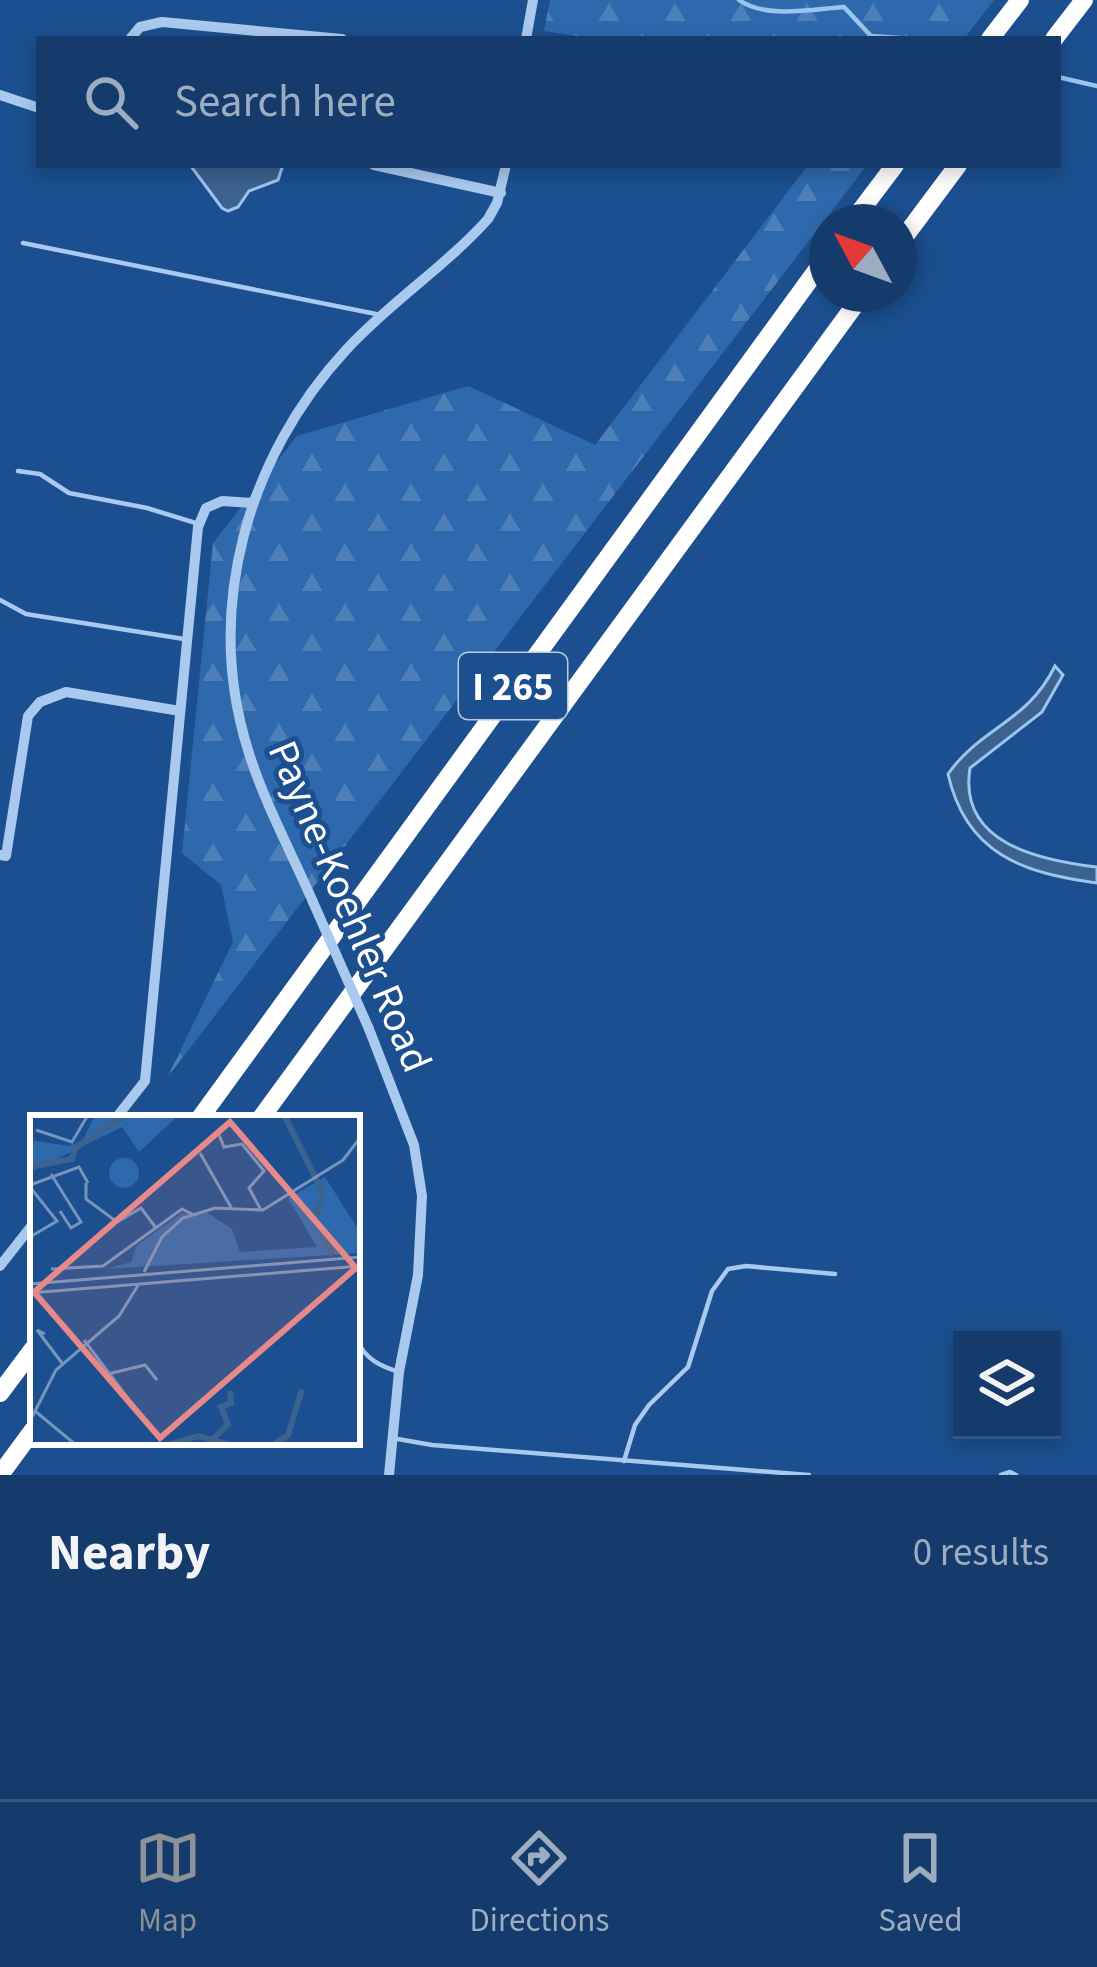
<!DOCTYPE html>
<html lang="en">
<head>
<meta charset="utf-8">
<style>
  body { margin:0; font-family:"Source Sans 3",sans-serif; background:#1d4271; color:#f1f3f6 }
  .controls { position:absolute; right:36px; bottom:36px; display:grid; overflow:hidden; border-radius:0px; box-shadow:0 6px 18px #0003 }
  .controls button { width:108px; height:108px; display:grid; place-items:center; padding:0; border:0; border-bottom:3px solid #33557e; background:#143b6b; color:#f1f3f6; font:60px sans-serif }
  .compass { position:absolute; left:809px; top:204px; width:108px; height:108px; border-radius:50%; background:#143b6b; box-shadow:0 6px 18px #0003; rotate:311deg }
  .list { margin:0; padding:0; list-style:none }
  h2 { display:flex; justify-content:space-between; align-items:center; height:156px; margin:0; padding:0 48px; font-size:51px }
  h2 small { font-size:39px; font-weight:400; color:#9dadc1 }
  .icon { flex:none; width:66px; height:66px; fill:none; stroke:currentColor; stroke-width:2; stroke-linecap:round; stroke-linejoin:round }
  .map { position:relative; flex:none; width:1097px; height:1475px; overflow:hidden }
  .search { position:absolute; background:#143b6b; box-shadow:0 6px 18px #0003; left:36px; right:36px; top:36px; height:132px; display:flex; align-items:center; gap:30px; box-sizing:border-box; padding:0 42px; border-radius:0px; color:#9dadc1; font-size:45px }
  .sheet { height:324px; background:#143b6b }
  nav { display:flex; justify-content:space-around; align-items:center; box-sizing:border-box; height:168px; border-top:3px solid #33557e; background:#143b6b; font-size:33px; color:#9dadc1 }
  nav a { display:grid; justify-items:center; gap:6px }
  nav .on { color:#8c9099 }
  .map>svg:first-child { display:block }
  .forest { fill:url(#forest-firs) }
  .water { fill:#3c6290; stroke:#9cc4f0; stroke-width:3 }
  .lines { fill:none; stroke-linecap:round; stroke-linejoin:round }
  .stream { stroke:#9cc4f0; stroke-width:4.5 }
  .lane { stroke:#a9c9ee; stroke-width:4.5 }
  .street { stroke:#a9c9ee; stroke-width:10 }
  .highway { stroke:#fff; stroke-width:18 }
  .street-bridge { stroke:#a9c9ee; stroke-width:10 }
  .labels { text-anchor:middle; stroke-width:10; stroke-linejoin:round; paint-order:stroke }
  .shield { fill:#1b4f8f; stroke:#bbcadd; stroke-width:3 }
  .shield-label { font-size:39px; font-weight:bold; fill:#fff }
  .street-label { font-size:42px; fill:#fff; stroke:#1b4f8f }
  .inset-river { fill:none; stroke:#3c6290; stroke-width:6 }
  .inset-road { fill:none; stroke:#7695bc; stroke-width:3 }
  .view { fill:#e88989; fill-opacity:0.15; stroke:#e88989; stroke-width:6 }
  .inset-edge { fill:none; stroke:#fff; stroke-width:6 }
</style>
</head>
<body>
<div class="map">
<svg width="1097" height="1475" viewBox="0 0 1097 1475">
  <defs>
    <pattern id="forest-firs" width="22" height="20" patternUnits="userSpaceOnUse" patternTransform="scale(3)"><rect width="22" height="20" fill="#2e69ad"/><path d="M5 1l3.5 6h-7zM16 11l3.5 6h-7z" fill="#4d80b9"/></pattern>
  </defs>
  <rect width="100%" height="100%" fill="#1b4f8f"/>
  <path class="forest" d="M550,0h444l-30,39h-370l-50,-8z
    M808,165h59l-700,913 66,-136 -12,-57 -39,-32 31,-310 84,-107 171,-50 127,59z"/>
  <path class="water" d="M190,165h93l-5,15 -29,11 -11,16 -10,4 -6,-3z
    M1055,666l8,9 -21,37 -72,56c-12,75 68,92 127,99v16c-74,-10 -131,-29 -149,-109 34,-48 79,-51 107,-108z"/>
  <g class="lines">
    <path class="stream" d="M739,0c26,19 74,9 105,7l27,29 43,3
      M1058,77l39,9"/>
    <path class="lane" d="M23,243l353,71
      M18,471l22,3 29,19 78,15 52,16
      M0,600l26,14 158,25
      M357,1340c8,19 23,26 42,32
      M392,1438l40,7 377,30
      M624,1461l11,-36 14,-20 39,-38 24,-76 16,-22 18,-3 89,8
      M1001,1475l9,-3 6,3"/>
    <path class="street" d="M130,39l10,-12 22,-5 180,17
      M526,39l7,-39
      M0,95l39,13
      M374,165l127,28
      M0,855l6,1 22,-140 12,-14 26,-10 114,19
      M313,902c-22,-50 -49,-100 -65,-152 -44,-141 -1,-293 98,-400 44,-48 99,-83 142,-131l9,-16 9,-38
      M369,1029l45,116 8,51 -4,79 -19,97 -10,103
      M116,1118l29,-37 53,-554 8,-19 16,-7 30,2
      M0,1266l33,-42"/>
    <path class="highway" d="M990,39l30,-39
      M1054,39l30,-39
      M852,222l43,-57
      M899,244l59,-79
      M200,1118l627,-862
      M261,1118l602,-824
      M0,1393l33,-44
      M0,1475l33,-45"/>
    <path class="street-bridge" d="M313,902l56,127"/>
  </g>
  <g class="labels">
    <rect class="shield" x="459" y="653" width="108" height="66" rx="9"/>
    <g class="shield-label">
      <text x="513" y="700">I 265</text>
    </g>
    <g class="street-label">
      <text transform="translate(351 906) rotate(67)" y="15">Payne-Koehler Road</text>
    </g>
  </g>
  <g transform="translate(30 1115)">
    <rect width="330" height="330" fill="#1b4f8f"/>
    <path d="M65,0h84l-40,37 -17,-25 -92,45v-32l39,6 14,-6zM295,62l35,55v21l-254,16 25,-7 6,-17 45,-32 24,-1 26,17 8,23 77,-5 -29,-49z" fill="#2e69ad"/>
    <path d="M79 58a15 15 0 1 1 30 0a15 15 0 1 1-30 0Z" fill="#2e69ad"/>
    <path class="inset-river" d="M254,0l39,78 -8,29 18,33M0,52l42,-8 3,-11 50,-33M182,325l16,-16 -7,-17 10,-4 -1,-12M137,330l31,-9 33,9M243,330l15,-10 14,-46"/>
    <path class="inset-road" d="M6,15l36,12 16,-27M187,15l7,17 18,-3 22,27 -15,17 12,22M170,38l32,56M21,59l30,48 -10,6 -11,-17M56,68v16l31,23 24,-14 15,20M0,70l49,-18 9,16M0,72l27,34 -27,16M21,154l52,-3 79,-57 10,5M114,157l18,-35 21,-19 32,-10 48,2 80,-50 17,-22M0,169l330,-27M0,178l330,-27M15,219l-8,-4 25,33M54,225l67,89 -16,-19M78,259l37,-9 12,15M5,296l41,34M0,306l26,-51 63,-54 20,-32"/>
    <path class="view" d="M200,7l126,146 -196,170 -126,-146z"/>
    <rect width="330" height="330" class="inset-edge"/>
  </g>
</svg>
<div class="controls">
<button><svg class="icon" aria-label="layers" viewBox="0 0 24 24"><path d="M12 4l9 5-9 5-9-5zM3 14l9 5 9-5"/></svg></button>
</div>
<svg class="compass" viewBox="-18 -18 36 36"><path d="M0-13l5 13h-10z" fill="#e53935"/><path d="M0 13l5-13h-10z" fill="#9dadc1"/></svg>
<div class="search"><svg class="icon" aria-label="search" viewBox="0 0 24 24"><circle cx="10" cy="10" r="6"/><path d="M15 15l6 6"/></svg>Search here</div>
</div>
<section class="sheet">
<h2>Nearby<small>0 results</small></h2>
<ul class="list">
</ul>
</section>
<nav>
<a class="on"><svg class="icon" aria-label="map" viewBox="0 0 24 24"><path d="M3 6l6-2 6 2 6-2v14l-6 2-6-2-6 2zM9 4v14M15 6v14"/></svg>Map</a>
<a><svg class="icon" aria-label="directions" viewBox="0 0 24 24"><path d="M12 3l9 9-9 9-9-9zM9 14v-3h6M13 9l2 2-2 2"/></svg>Directions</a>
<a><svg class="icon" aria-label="saved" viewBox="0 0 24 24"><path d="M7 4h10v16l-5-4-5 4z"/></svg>Saved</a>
</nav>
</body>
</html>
